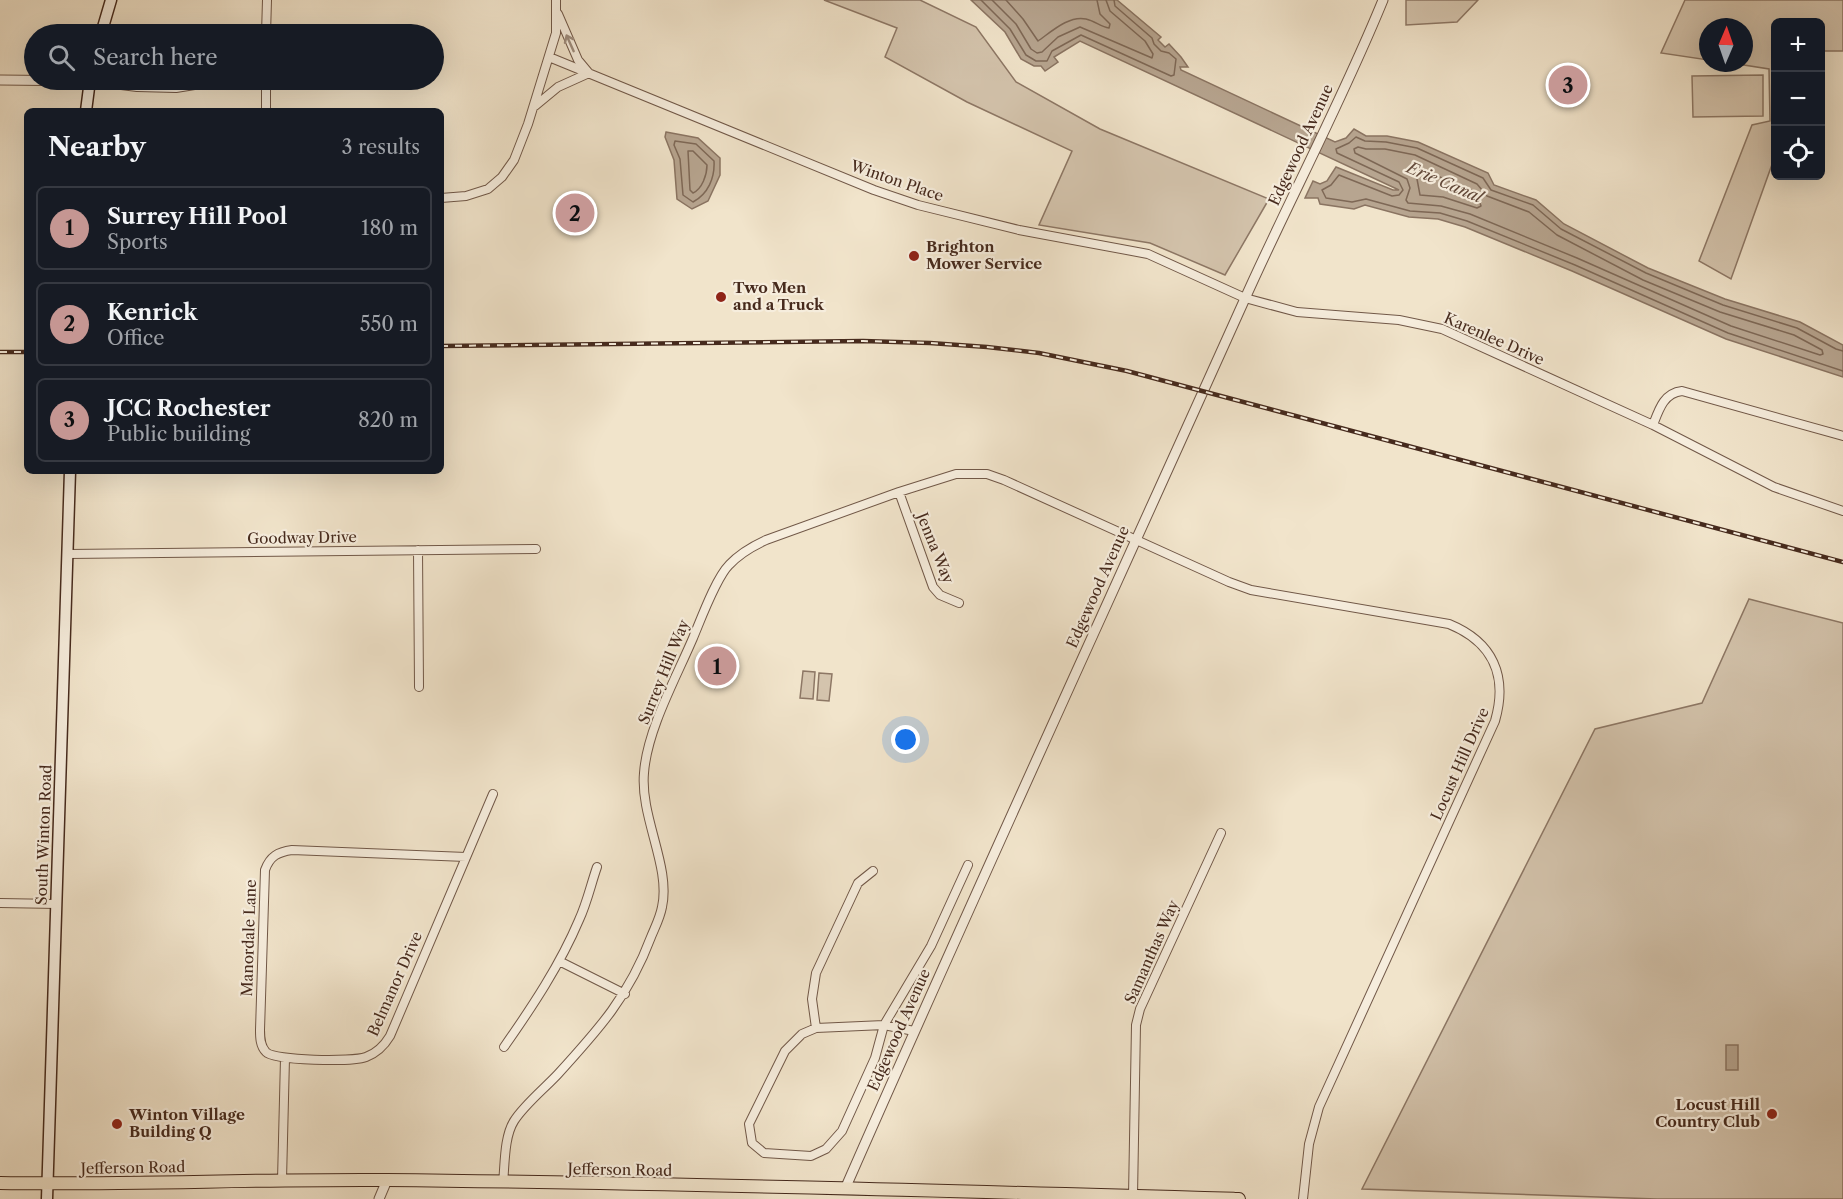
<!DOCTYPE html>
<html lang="en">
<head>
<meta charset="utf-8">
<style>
  body { margin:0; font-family:"Libre Caslon Text",serif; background:#242831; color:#f1f3f6 }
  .controls { position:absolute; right:18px; top:18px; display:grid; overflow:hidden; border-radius:9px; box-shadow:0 6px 24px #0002 }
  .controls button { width:54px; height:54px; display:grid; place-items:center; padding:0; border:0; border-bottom:2px solid #363941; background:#171b24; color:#f1f3f6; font:30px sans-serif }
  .compass { position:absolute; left:1699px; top:18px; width:54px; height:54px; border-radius:50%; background:#171b24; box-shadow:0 6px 24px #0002; rotate:2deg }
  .you { position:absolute; left:906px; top:740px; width:21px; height:21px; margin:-15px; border:4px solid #fff; border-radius:50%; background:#1a73e8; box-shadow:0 0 0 9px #1a73e833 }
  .badge { display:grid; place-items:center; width:39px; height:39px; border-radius:50%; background:#c59692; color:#111; font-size:20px; font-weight:700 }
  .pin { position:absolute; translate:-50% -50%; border:3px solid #fff; box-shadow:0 2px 6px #0006 }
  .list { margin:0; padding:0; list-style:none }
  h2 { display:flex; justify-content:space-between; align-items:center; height:78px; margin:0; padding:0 24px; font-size:26px }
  h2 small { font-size:20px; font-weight:400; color:#9ea1a6 }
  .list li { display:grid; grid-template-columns:39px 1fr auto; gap:18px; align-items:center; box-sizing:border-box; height:84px; margin:0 12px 12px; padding:0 12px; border:2px solid #363941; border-radius:9px }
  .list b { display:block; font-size:22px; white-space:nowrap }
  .list p { margin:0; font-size:20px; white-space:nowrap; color:#9ea1a6 }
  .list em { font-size:20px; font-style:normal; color:#9ea1a6 }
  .icon { flex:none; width:33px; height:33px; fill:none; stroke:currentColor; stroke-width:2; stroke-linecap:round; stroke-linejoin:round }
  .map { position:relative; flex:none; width:1843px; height:1199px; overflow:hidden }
  .search { position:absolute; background:#171b24; box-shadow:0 6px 24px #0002; left:24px; top:24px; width:420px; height:66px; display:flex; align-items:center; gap:15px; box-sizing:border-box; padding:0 21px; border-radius:33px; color:#9ea1a6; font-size:22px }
  .panel { position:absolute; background:#171b24; box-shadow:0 6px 24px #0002; left:24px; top:108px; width:420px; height:366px; border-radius:9px }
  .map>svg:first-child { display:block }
  .green { fill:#d4c4ad; stroke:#8d7765; stroke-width:1.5 }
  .water { fill:#b7a590; stroke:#8a7462; stroke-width:1.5 }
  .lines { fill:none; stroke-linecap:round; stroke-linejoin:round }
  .shore { stroke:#7e6856; stroke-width:1.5 }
  .minor-casing { stroke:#715848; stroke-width:10 }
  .tertiary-casing { stroke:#715848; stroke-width:11 }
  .secondary-casing { stroke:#462a1d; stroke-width:13 }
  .primary-casing { stroke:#462a1d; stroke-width:14 }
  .minor { stroke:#f6eddd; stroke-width:8 }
  .tertiary { stroke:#f6eddd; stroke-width:9 }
  .secondary { stroke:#f6eddd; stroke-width:10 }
  .primary { stroke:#f1e4cb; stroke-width:12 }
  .rail-casing { stroke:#462a1d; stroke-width:4.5 }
  .rail { stroke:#f6eddd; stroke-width:2; stroke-dasharray:7; stroke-linecap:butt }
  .oneway { stroke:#9e8c7d }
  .poi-dot { fill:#8f2418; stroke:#f6eddd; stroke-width:2 }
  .labels { text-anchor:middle; stroke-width:4.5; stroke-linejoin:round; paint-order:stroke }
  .street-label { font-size:15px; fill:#462a1d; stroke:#f6eddd }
  .poi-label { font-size:15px; font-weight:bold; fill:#462a1d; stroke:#f6eddd; text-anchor:start }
  .water-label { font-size:16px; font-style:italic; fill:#62493a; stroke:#f6eddd }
</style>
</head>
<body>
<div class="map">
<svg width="1843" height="1199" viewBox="0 0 1843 1199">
  <rect width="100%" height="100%" fill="#f1e4cb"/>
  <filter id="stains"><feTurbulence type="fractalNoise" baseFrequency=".00333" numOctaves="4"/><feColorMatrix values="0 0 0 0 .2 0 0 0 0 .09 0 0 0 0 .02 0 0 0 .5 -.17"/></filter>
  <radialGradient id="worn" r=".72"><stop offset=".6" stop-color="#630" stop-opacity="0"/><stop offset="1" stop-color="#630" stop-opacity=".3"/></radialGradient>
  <path class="green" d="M824,0h96l56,27 40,55 84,47 169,70 -44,76 -75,-32 -111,-18 33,-74 -105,-49 -82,-45 12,-29z
    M1406,0h72l-21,22 -51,3z
    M1685,0h158v51h-22l-1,-29h-44l-1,134 -44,123 -32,-18 53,-136 18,-4 -1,-52 -38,-6h13v-36h-36v33l-47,-7z
    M1763,75v41l-70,1 -1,-41z
    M1749,599l94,24v576h-186l-295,-10 233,-460 107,-26z
    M803,671l12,1 -2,27 -13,-1z
    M819,673l13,1 -3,27 -12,-1z"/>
  <path class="water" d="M971,0h146l44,37 -3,3 7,7 4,-3 12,13 7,10h-8l1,3 154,72 11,-4 8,-9 12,7h21l31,6 70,31 6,12 42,15 28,24 84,44 77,31 75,23 43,23v32l-117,-38 -154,-68 -107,-44 -27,-8 -29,-2 -44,-12 -11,4 -34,-5 -2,-6h-13l8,-17 7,3 7,-3 9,-14 57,23h6l-319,-149 -26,16 4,5 -13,9 -4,-5h-7l-13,-7 -16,-27z
    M666,132l32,6 22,20v17l-12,26 -16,8 -15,-10 -3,-39 -9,-23z
    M713,656l9,2 3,7 -2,2 -2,9 -10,-1 -2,-13z
    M1726,1045h12v25h-12z"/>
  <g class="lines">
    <path class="shore" d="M981,0l29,29 16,26 10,6h11l5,-10 29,-16 90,41 3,-1 2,-16 -7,-6 -8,-2 -7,-7 -2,-6 -37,-32 -1,-6
      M992,0l24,24 15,25 6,4 5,-1 16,-15 22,-10 72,31 1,-4 -8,-13 -35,-30 -4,-11
      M1006,0l17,19 15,22c13,-9 31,-26 48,-22 9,2 15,8 23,9l1,-4 -10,-10 -3,-14
      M675,141l21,3 18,17c1,17 -6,33 -21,41l-10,-7 -3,-36 -6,-14z
      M1358,147l8,2h19l30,6 62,29 10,12 42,16 28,23 86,45 77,32 74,23 28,15 1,4 -3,1 -89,-29 -154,-68 -107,-44 -29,-8 -33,-3 -2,-3 4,-12 -3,-9 -52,-26 -1,-4z
      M688,151h5l14,14c0,10 -5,24 -14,28l-3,-3z
      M1411,165l60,25 9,13 1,3 -4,2 -34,-11 -23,-2 -3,-16 -8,-11z
      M1843,351l-7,-2 -39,-21 -74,-23 -77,-32 -85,-44 -28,-24 -42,-15 -8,-12 -66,-30 -31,-6 -21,-1 -9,-4 -7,6 -13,6 1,4 62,29 4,8 -4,5 -7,1 -53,-21 -8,10 -9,5 4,8 26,4 14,-3 44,12 30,2 27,8 108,44 153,68 115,38"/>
    <defs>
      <path id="minor" d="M558,14l20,46 10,12
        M266,34l1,-34
        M549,57l325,133 44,15 101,25 129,24 97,44 52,14 102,8 43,9 211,96 121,62 69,24
        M266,80v31
        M90,81l47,6 39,1 49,-8
        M535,106l23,-19 31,-14
        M441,198l25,-2 22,-7 14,-12 12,-17 14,-36 28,-91v-33
        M1653,425c6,-16 11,-32 29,-34l161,45
        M899,492l34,95 7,8 19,8
        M418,550l1,137
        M68,554l468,-5
        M466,857l-174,-7c-14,2 -22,6 -27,20l-5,160c0,7 0,16 6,22 8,9 87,10 100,5 11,-4 18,-11 24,-21l103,-242
        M0,903l57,1
        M559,961l66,33
        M816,1028l-4,-29 4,-26 42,-90 15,-12
        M914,1031l-30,-6 -68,3 -14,6 -17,17 -36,73 3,19 12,10 47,3 15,-7 16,-18 33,-73 9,-33 47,-79 37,-81
        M504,1047c28,-40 56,-82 75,-127 8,-17 12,-36 18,-53
        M282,1180l3,-122
        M503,1183c2,-19 1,-46 11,-62 10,-16 31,-33 44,-47 41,-45 71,-78 93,-137 4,-10 9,-19 11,-30 9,-40 -22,-90 -18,-134 3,-43 32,-95 49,-135 8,-19 23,-60 36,-73 11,-12 24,-19 37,-25l133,-48 57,-18h31l17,6 225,102 22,8 198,34c44,18 59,52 46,97l-176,386 -10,37 -6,55
        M1133,1196l3,-171 4,-16 81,-176"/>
      <path id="tertiary" d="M0,80l90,1
        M845,1189c130,-297 265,-590 398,-886 45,-101 98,-200 140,-303
        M379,1199l8,-19"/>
      <path id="secondary" d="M101,34l10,-34
        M86,111l4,-31
        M47,1199l23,-728"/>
      <path id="primary" d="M0,1183c129,2 257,-4 386,-3 284,3 568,11 853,19"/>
    </defs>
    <use href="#minor" class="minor-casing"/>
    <use href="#tertiary" class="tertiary-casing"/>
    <use href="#secondary" class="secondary-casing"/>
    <use href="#primary" class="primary-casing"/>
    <use href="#minor" class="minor"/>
    <use href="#tertiary" class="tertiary"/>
    <use href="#secondary" class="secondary"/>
    <use href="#primary" class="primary"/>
    <defs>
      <path id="rail" d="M441,346l422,-5 67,2 57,4 52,6 88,18 716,191
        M0,352h27"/>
    </defs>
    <use href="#rail" class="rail-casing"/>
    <use href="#rail" class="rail"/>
  </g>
  <defs><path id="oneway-shaft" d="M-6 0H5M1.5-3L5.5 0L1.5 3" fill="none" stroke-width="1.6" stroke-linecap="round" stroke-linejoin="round" transform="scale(1.5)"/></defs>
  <use class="oneway" href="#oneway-shaft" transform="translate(570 43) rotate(-114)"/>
  <g class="poi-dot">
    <circle cx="914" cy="256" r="6"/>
    <circle cx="721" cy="297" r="6"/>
    <circle cx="1772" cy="1114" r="6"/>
    <circle cx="117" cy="1124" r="6"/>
  </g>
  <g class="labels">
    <g class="street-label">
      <text transform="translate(1301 145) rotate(-65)" y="5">Edgewood Avenue</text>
      <text transform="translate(897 181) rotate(19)" y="5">Winton Place</text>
      <text transform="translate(1494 339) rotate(24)" y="5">Karenlee Drive</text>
      <text transform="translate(302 538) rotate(-1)" y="5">Goodway Drive</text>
      <text transform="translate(935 548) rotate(68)" y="5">Jenna Way</text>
      <text transform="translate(1098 587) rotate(-66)" y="5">Edgewood Avenue</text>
      <text transform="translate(664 672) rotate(-68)" y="5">Surrey Hill Way</text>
      <text transform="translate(1460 764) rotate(-66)" y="5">Locust Hill Drive</text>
      <text transform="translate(44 835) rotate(-88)" y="5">South Winton Road</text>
      <text transform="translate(249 938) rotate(-88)" y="5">Manordale Lane</text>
      <text transform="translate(1152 952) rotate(-66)" y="5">Samanthas Way</text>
      <text transform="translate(395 984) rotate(-66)" y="5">Belmanor Drive</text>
      <text transform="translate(899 1030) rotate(-66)" y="5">Edgewood Avenue</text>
      <text transform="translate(133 1168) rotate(-1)" y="5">Jefferson Road</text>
      <text transform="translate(620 1170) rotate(1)" y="5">Jefferson Road</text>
    </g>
    <g class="poi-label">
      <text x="926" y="252">Brighton<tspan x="926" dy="17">Mower Service</tspan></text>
      <text x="733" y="293">Two Men<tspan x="733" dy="17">and a Truck</tspan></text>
      <text x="1760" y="1110" text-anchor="end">Locust Hill<tspan x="1760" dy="17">Country Club</tspan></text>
      <text x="129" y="1120">Winton Village<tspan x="129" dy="17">Building Q</tspan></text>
    </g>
    <g class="water-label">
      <text transform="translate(1445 182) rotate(23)" y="6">Erie Canal</text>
    </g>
  </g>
  <rect width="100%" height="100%" filter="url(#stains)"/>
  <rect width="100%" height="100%" fill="url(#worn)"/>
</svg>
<div class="controls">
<button>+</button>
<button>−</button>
<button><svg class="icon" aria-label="locate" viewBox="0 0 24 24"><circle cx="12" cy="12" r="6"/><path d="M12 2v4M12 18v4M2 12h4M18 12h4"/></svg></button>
</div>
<svg class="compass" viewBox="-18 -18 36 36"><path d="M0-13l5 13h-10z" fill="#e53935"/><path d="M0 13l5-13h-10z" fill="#9ea1a6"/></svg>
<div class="you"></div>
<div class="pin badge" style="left:717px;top:666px">1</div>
<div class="pin badge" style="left:575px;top:213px">2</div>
<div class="pin badge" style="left:1568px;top:85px">3</div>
<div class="search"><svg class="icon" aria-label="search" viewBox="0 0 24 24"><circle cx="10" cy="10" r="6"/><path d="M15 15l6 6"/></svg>Search here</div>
<section class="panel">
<h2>Nearby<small>3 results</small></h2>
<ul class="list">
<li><span class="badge">1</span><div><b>Surrey Hill Pool</b><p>Sports</p></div><em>180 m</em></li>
<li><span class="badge">2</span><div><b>Kenrick</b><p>Office</p></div><em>550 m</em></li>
<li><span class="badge">3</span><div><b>JCC Rochester</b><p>Public building</p></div><em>820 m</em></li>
</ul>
</section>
</div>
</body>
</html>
